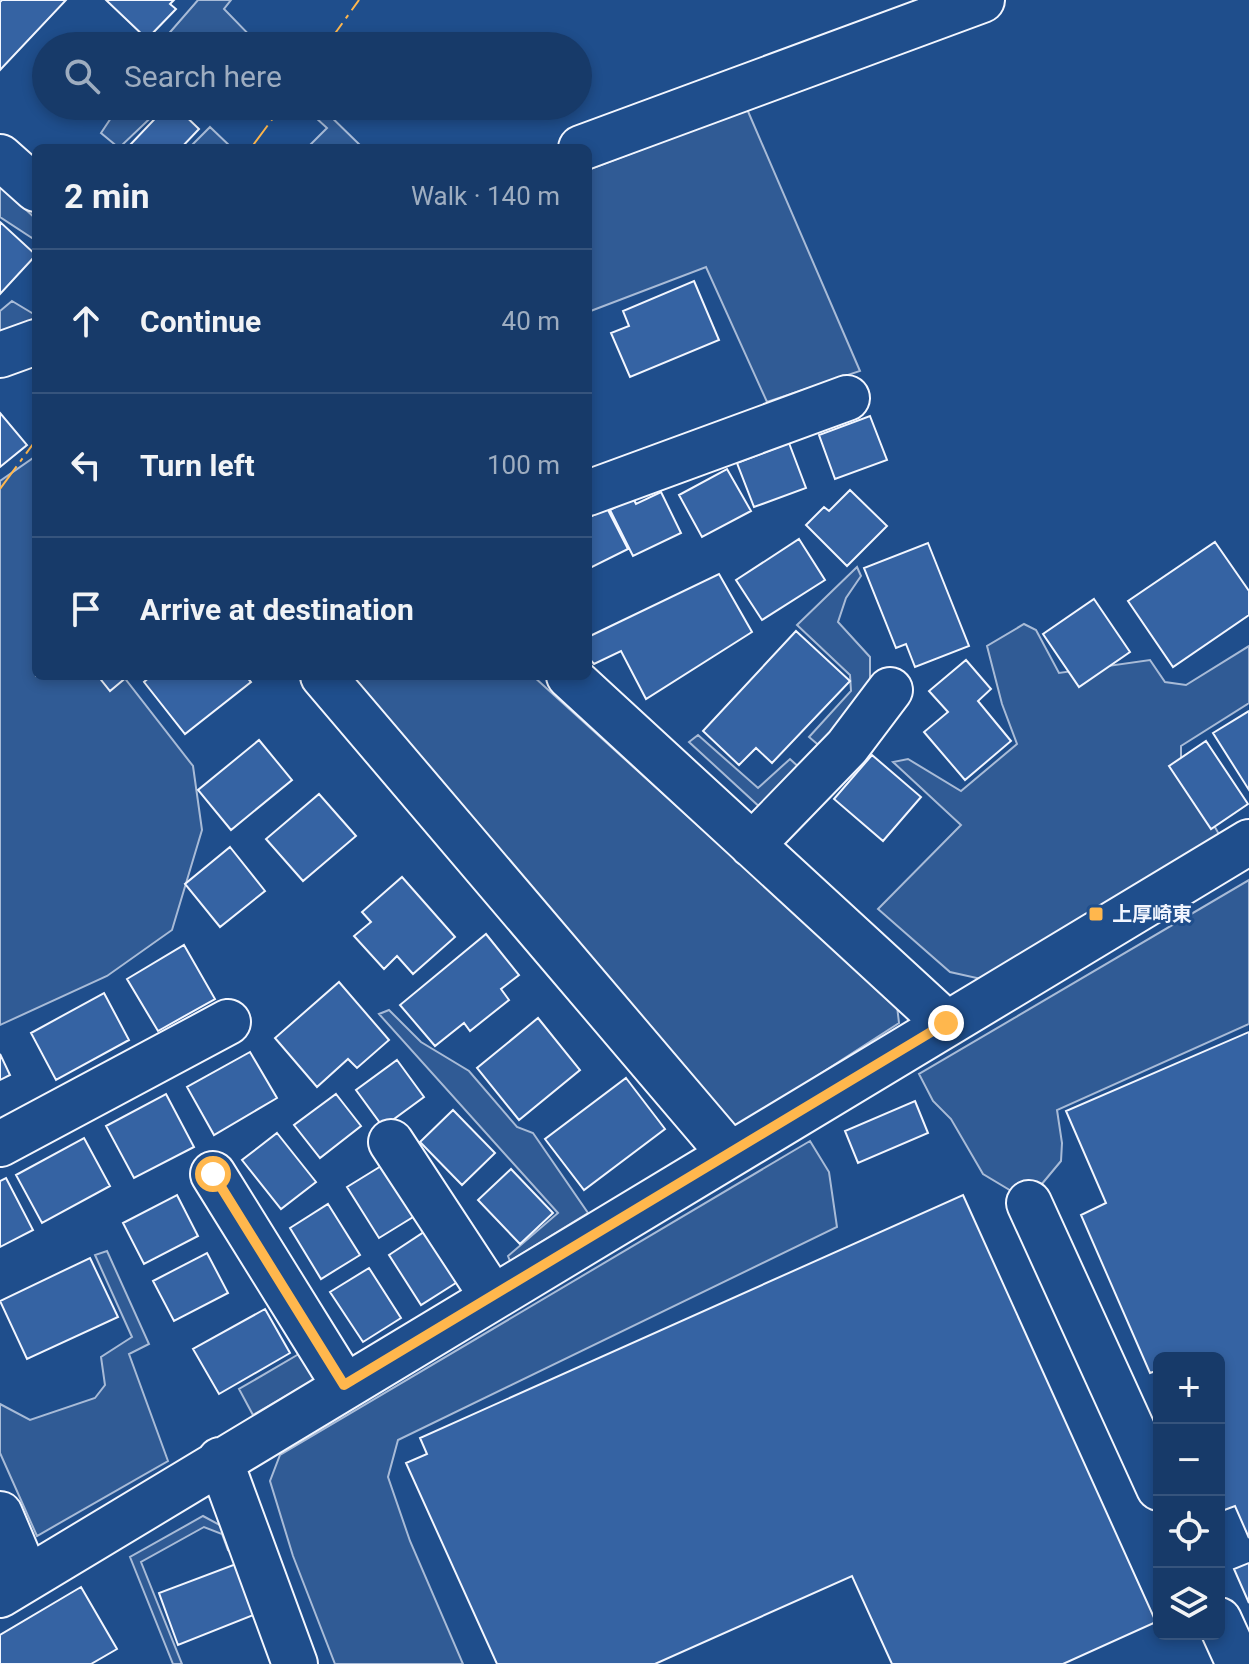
<!DOCTYPE html>
<html lang="en">
<head>
<meta charset="utf-8">
<style>
  body { margin:0; font-family:Roboto,"Noto Sans JP",sans-serif; background:#20416f; color:#f1f3f6 }
  .controls { position:absolute; right:24px; bottom:24px; display:grid; overflow:hidden; border-radius:12px; box-shadow:0 4px 12px #0003 }
  .controls button { width:72px; height:72px; display:grid; place-items:center; padding:0; border:0; border-bottom:2px solid #36547d; background:#173a69; color:#f1f3f6; font:40px sans-serif }
  .stop { position:absolute; width:24px; height:24px; margin:-18px; border:6px solid #ffb74d; border-radius:50%; background:#fff }
  .stop.end { background:#ffb74d; border-color:#fff; box-shadow:0 2px 8px #0008 }
  .list { margin:0; padding:0; list-style:none }
  h2 { display:flex; justify-content:space-between; align-items:center; height:104px; margin:0; padding:0 32px; font-size:34px }
  h2 small { font-size:26px; font-weight:400; color:#9eadc0 }
  .list li { display:grid; grid-template-columns:52px 1fr auto; gap:24px; align-items:center; box-sizing:border-box; height:144px; padding:0 32px; border-top:2px solid #36547d }
  .list b { display:block; font-size:30px; white-space:nowrap }
  .list em { font-size:26px; font-style:normal; color:#9eadc0 }
  .icon { flex:none; width:44px; height:44px; fill:none; stroke:currentColor; stroke-width:2; stroke-linecap:round; stroke-linejoin:round }
  .map { position:relative; flex:none; width:1249px; height:1664px; overflow:hidden }
  .search { position:absolute; background:#173a69; box-shadow:0 4px 12px #0003; left:32px; top:32px; width:560px; height:88px; display:flex; align-items:center; gap:20px; box-sizing:border-box; padding:0 28px; border-radius:44px; color:#9eadc0; font-size:30px }
  .panel { position:absolute; background:#173a69; box-shadow:0 4px 12px #0003; left:32px; top:144px; width:560px; height:536px; border-radius:12px }
  .map>svg:first-child { display:block }
  .built { fill:#305b95; stroke:#a8bbd7; stroke-width:2 }
  .building { fill:#3563a3; stroke:#f2f6ff; stroke-width:2 }
  .lines { fill:none; stroke-linecap:round; stroke-linejoin:round }
  .minor-casing { stroke:#f2f6ff; stroke-width:48 }
  .minor { stroke:#1f4e8c; stroke-width:44 }
  .power { stroke:#ffb74d; stroke-width:2; stroke-dasharray:28 6 4 6; stroke-linecap:butt }
  .route { stroke:#ffb74d; stroke-width:10 }
  .poi-dot { fill:#ffb74d; stroke:#1f4e8c; stroke-width:3 }
  .labels { text-anchor:middle; stroke-width:6; stroke-linejoin:round; paint-order:stroke }
  .poi-label { font-size:20px; font-weight:bold; fill:#f2f6ff; stroke:#1f4e8c; text-anchor:start }
</style>
</head>
<body>
<div class="map">
<svg width="1249" height="1664" viewBox="0 0 1249 1664">
  <rect width="100%" height="100%" fill="#1f4e8c"/>
  <path class="built" d="M198,0h33l-7,9 36,37h-102z
    M119,106h44l-44,42 -18,-15z
    M303,106h17l43,42h-56l20,-20z
    M747,109l113,262 -93,31 -61,-135 -118,45v-142z
    M210,127l22,21h-43z
    M0,186l36,33v15l-4,4 -32,-21z
    M12,301l20,12 4,-1v15l-36,15v-31z
    M36,456v220h87l70,90 9,64 -30,100 -65,46 -107,49v-544z
    M857,567l4,9 -15,22 -8,24 32,35v26l-48,65 -13,-11 42,-46 -1,-16 -53,-50z
    M1024,624l12,6 23,43 91,-13 15,22 21,3 63,-39v57l-68,43v21l39,69 -7,7 -119,66 -113,70 -31,-7 -72,-63 83,-84 -68,-63 15,-3 53,32 56,-47 -15,-40 -15,-58z
    M348,676h185l364,330 2,17 -161,104 -17,-4z
    M698,735l60,53 32,-29 12,11 -39,40 -74,-68z
    M1249,880v144l-192,86 5,33 -1,18 -20,24 -28,7 -30,-18 -32,-55 -18,-18 -14,-27z
    M389,1010l32,32 48,29 48,56 16,6 55,80 -78,48 -2,-5 50,-43 -179,-199z
    M810,1141l19,31 8,55 -439,213 -10,37 22,64 53,123h-128l-42,-108 -23,-75 10,-26z
    M107,1251l42,93 -20,10 39,107 -131,75 -37,-83v-49l30,16 65,-22 10,-13 -4,-28 31,-20 -37,-82z
    M304,1351l15,26 -66,38 -14,-26z
    M203,1516l26,14 5,18 -6,2 -6,-16 -18,-7 -63,35 41,102h-9l-43,-107z"/>
  <path class="building" d="M2,0h64l-66,70v-68z
    M106,0h68l-4,4 6,5 -29,30z
    M167,106h8l24,23 -18,19h-50l-2,-2z
    M0,222l36,33 -36,39z
    M694,281l25,59 -89,37 -19,-44 18,-7 -6,-15z
    M0,413l27,32 -27,22z
    M870,416l17,44 -52,19 -16,-44z
    M789,443l17,45 -52,19 -17,-44z
    M727,469l24,42 -49,26 -23,-42z
    M850,490l37,36 -40,40 -41,-41 18,-18 5,4z
    M661,492l20,41 -48,23 -23,-46 23,-12 3,6z
    M607,508l21,41 -40,20v-51z
    M799,539l26,41 -63,40 -26,-40z
    M1215,542l34,49v24l-76,52 -45,-66z
    M928,543l41,103 -54,21 -9,-23 -10,4 -32,-80z
    M719,574l33,58 -106,67 -25,-48 -27,13 -6,-7v-20z
    M1094,599l36,53 -51,35 -36,-53z
    M796,631l54,50 -78,82 -16,-15 -17,17 -36,-34z
    M966,660l25,29 -13,12 33,40 -46,39 -41,-48 24,-20 -19,-21z
    M98,676h30l-18,15z
    M151,676h95l5,6 -66,52 -41,-52z
    M1249,711v79l-36,-57z
    M259,740l33,40 -61,50 -33,-40z
    M1206,741l42,63 -37,25 -42,-63z
    M872,755l49,42 -38,44 -49,-42z
    M319,794l37,42 -53,45 -37,-42z
    M230,847l35,44 -45,36 -35,-43z
    M402,877l53,60 -42,37 -16,-18 -13,13 -30,-33 17,-14 -9,-10z
    M486,934l33,41 -18,14 8,11 -39,31 -6,-8 -29,23 -35,-41z
    M184,945l31,54 -57,32 -31,-52z
    M339,982l50,58 -32,28 -9,-9 -31,28 -42,-49z
    M104,993l25,47 -73,40 -25,-47z
    M538,1018l42,52 -61,50 -42,-52z
    M1249,1032v506l-14,-32 -16,6v-154h-60v12l-9,3 -69,-158 25,-12 -40,-92z
    M250,1052l27,46 -63,37 -27,-48z
    M0,1054l10,21 -10,5z
    M397,1060l27,37 -41,30 -27,-37z
    M626,1078l39,51 -81,61 -39,-51z
    M166,1094l28,53 -60,31 -28,-52z
    M336,1094l25,32 -41,32 -26,-33z
    M915,1101l13,32 -70,30 -13,-32z
    M453,1110l42,43 -33,32 -42,-43z
    M277,1133l39,49 -35,27 -39,-49z
    M84,1138l26,48 -68,37 -26,-48z
    M386,1163l32,51 -39,24 -32,-51z
    M511,1169l42,44 -33,31 -42,-44z
    M6,1178l27,52 -33,17v-66z
    M177,1195l21,41 -54,28 -21,-41z
    M963,1195l193,427 -93,42h-171l-40,-88 -197,88h-158l-91,-201 21,-9 -7,-16z
    M328,1204l32,51 -39,24 -31,-51z
    M427,1230l32,51 -38,24 -32,-50z
    M207,1253l21,40 -54,28 -21,-40z
    M90,1258l28,59 -91,42 -27,-58z
    M369,1268l32,50 -38,24 -33,-50z
    M265,1309l25,44 -71,41 -26,-45z
    M1249,1563v40l-15,-34z
    M236,1564l20,50 -78,31 -19,-52z
    M81,1587l36,62 -26,15h-91v-29z"/>
  <g class="lines">
    <defs>
      <path id="minor" d="M581,148l401,-148
        M0,157l36,32
        M0,355l36,-13
        M588,493l259,-95
        M323,676l406,477
        M569,676l377,347
        M752,845l95,-98 43,-57
        M391,1142l101,154
        M0,1144l228,-122
        M213,1174l131,211
        M1029,1203l130,285
        M220,1460l75,204
        M0,1514l27,64
        M0,1595l1249,-753
        M1219,1620l20,44"/>
    </defs>
    <use href="#minor" class="minor-casing"/>
    <use href="#minor" class="minor"/>
    <path class="power" d="M326,46l33,-46
      M251,148l31,-42
      M0,489l36,-49"/>
  </g>
  <g class="lines">
    <path class="route" d="M213,1174l131,211 602,-362"/>
  </g>
  <rect class="poi-dot" x="1088" y="906" width="16" height="16" rx="4"/>
  <g class="labels">
    <g class="poi-label">
      <text x="1112" y="921">上厚崎東</text>
    </g>
  </g>
</svg>
<div class="controls">
<button>+</button>
<button>−</button>
<button><svg class="icon" aria-label="locate" viewBox="0 0 24 24"><circle cx="12" cy="12" r="6"/><path d="M12 2v4M12 18v4M2 12h4M18 12h4"/></svg></button>
<button><svg class="icon" aria-label="layers" viewBox="0 0 24 24"><path d="M12 4l9 5-9 5-9-5zM3 14l9 5 9-5"/></svg></button>
</div>
<div class="stop" style="left:213px;top:1174px"></div>
<div class="stop end" style="left:946px;top:1023px"></div>
<div class="search"><svg class="icon" aria-label="search" viewBox="0 0 24 24"><circle cx="10" cy="10" r="6"/><path d="M15 15l6 6"/></svg>Search here</div>
<section class="panel">
<h2>2 min<small>Walk · 140 m</small></h2>
<ul class="list">
<li><svg class="icon" aria-label="ahead" viewBox="0 0 24 24"><path d="M12 20V5M6 11l6-6 6 6"/></svg><div><b>Continue</b></div><em>40 m</em></li>
<li><svg class="icon" aria-label="left" viewBox="0 0 24 24"><path d="M17 20v-9H6M10 6l-5 5 5 5"/></svg><div><b>Turn left</b></div><em>100 m</em></li>
<li><svg class="icon" aria-label="arrive" viewBox="0 0 24 24"><path d="M6 21V4h12l-3 4 3 4H6"/></svg><div><b>Arrive at destination</b></div></li>
</ul>
</section>
</div>
</body>
</html>
